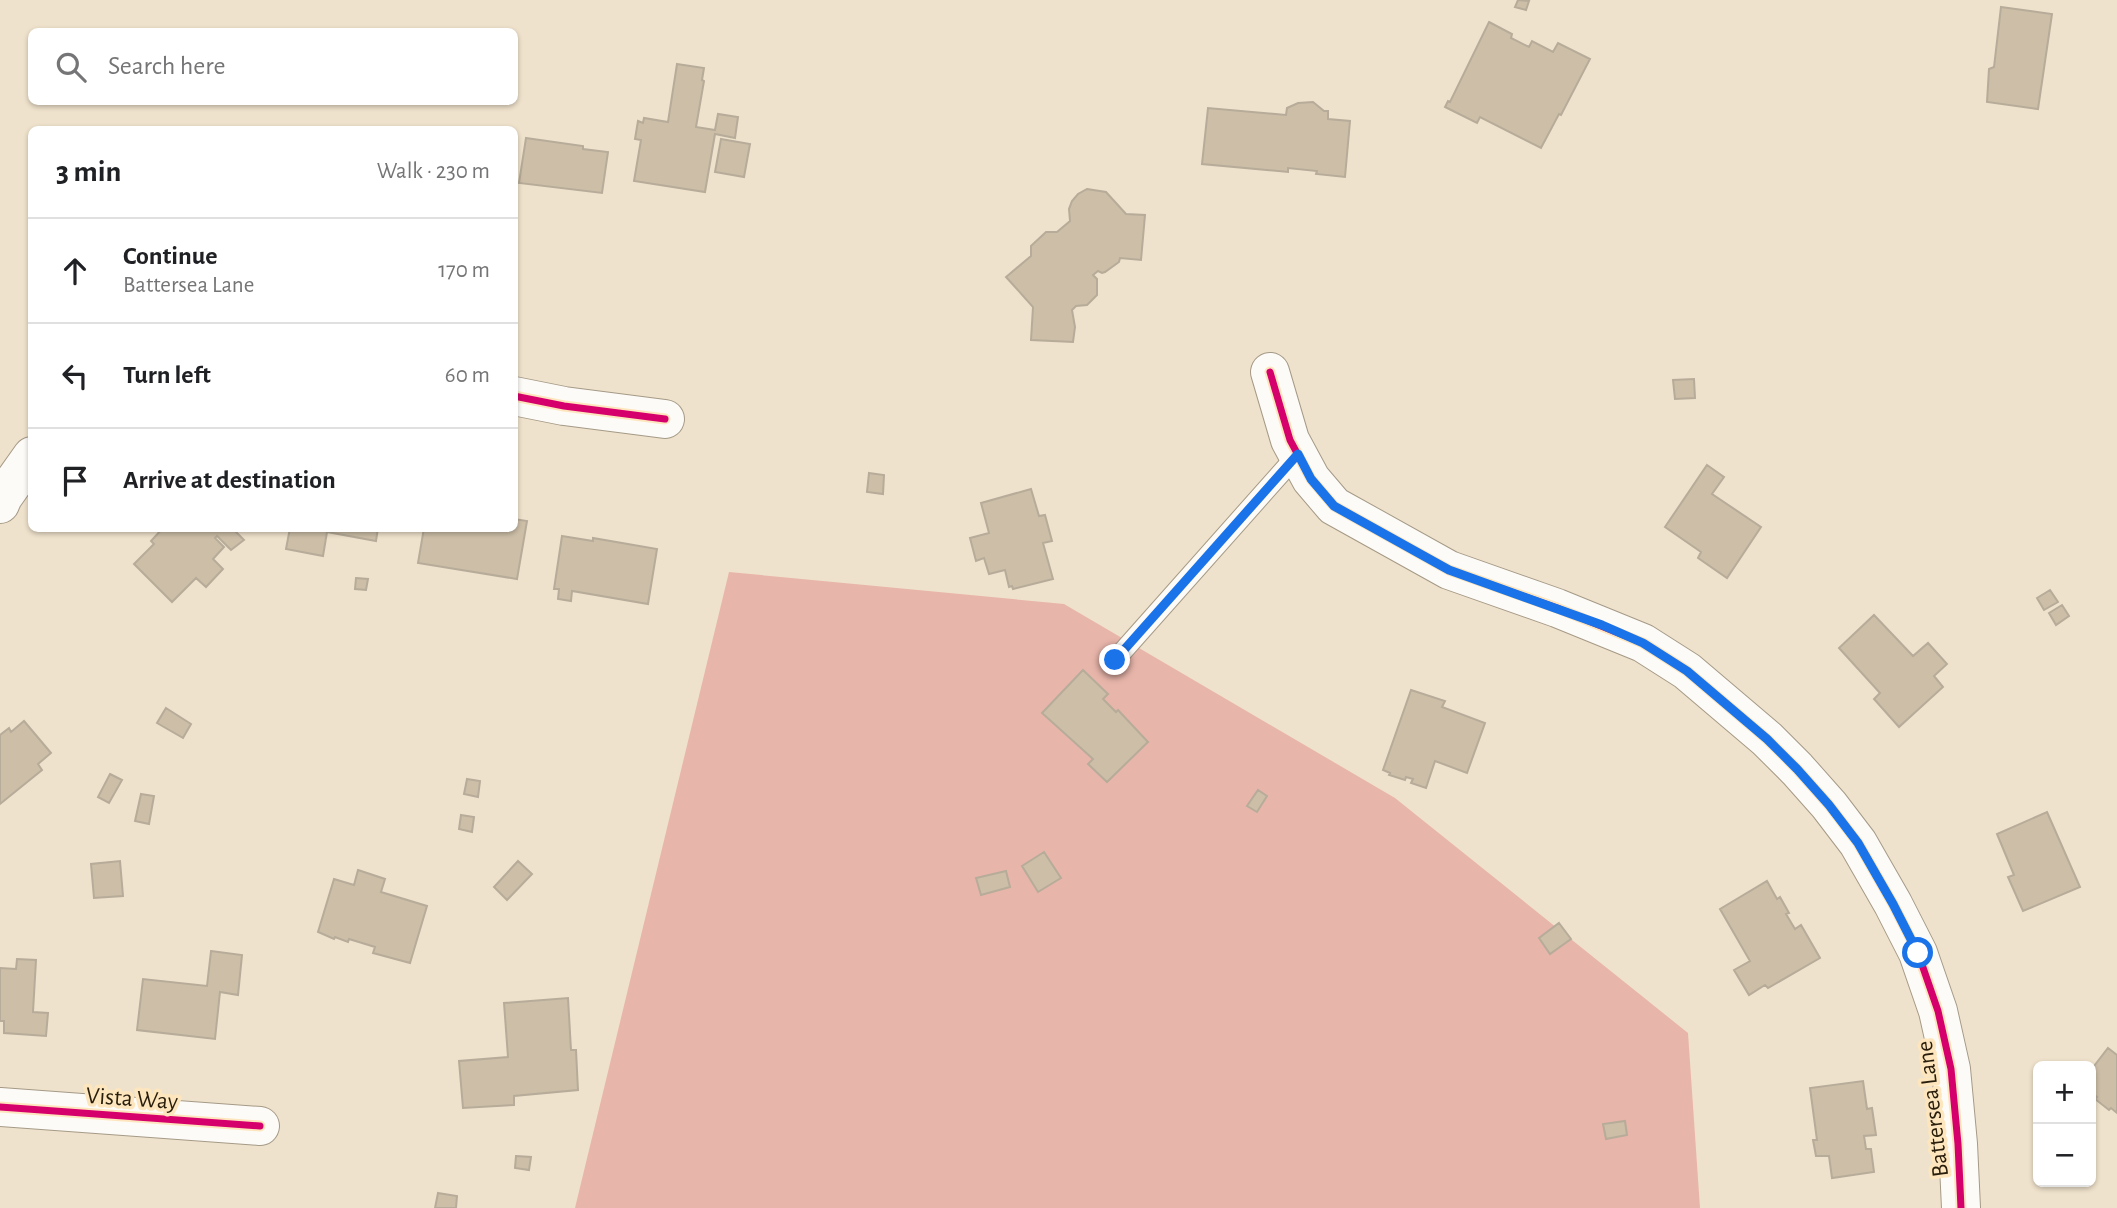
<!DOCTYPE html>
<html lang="en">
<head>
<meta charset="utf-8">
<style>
  body { margin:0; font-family:"Alegreya Sans",sans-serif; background:#f6f6f6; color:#202124 }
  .controls { position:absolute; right:21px; bottom:21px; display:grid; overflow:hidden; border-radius:10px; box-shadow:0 2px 5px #0004 }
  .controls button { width:63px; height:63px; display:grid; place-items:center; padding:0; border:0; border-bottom:2px solid #e0e0e0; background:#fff; color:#202124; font:35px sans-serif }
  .stop { position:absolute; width:21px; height:21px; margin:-16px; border:5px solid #1a73e8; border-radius:50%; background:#fff }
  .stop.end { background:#1a73e8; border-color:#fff; box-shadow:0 2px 7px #0008 }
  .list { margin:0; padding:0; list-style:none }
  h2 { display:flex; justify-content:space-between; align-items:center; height:91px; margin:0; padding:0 28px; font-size:30px }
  h2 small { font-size:23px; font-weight:400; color:#757577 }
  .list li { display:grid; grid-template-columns:46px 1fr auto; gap:21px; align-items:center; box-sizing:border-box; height:105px; padding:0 28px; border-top:2px solid #e0e0e0 }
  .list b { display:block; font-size:26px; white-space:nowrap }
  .list p { margin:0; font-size:23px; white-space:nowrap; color:#757577 }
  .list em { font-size:23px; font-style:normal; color:#757577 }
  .icon { flex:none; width:38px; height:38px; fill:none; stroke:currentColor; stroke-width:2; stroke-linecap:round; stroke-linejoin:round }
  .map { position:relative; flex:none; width:2117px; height:1208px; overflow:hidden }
  .search { position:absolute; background:#fff; box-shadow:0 2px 5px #0004; left:28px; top:28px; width:490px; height:77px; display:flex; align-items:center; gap:18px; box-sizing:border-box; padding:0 24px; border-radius:10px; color:#757577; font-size:26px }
  .panel { position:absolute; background:#fff; box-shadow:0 2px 5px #0004; left:28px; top:126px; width:490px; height:406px; border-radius:10px }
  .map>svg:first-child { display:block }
  .forest { fill:#e8b5aa }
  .building { fill:#ccbea7; stroke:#b7ac99; stroke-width:2 }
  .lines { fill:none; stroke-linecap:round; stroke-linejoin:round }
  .service-casing { stroke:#a59a87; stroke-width:21 }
  .minor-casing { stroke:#a59a87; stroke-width:40 }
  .service { stroke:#fdfbf7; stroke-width:19 }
  .minor { stroke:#fdfbf7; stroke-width:38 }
  .cycleway-casing { stroke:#fde6be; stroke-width:11 }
  .cycleway { stroke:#d6006c; stroke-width:7 }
  .route { stroke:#1a73e8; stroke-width:9 }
  .labels { text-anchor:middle; stroke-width:7; stroke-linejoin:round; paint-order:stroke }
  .street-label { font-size:24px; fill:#291e0b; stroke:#fde6be }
</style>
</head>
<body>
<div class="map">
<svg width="2117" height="1208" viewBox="0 0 2117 1208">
  <rect width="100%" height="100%" fill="#efe2cc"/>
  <path class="forest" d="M729,572l335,32 331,194 293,235 12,175h-1125z"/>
  <path class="building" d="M1518,0l11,1 -3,9 -11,-3z
    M2001,7l51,7 -14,95 -51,-7 2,-33 5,-2z
    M1489,22l23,12 -1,4 18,9 3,-6 21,11 5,-9 32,16 -29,56 -2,-1 -18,34 -61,-31 -3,6 -32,-16 3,-6 2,1z
    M677,64l27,4 -2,12 2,1 -8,46 19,3 3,-16 20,3 -3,21 -20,-4 -10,58 -71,-11 7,-41 -6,-1 3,-18 5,2 1,-5 24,4z
    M1313,102l11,9h4v8l22,2 -5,56 -29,-3 1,-3 -29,-3v4l-86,-8 6,-56 78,7 1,-7 11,-5z
    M526,138l57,8v3l25,3 -6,41 -83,-10z
    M721,139l29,5 -6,33 -29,-5z
    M1087,189l19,3 20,22 19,1 -4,45 -21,-2 -1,4 -14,10 -3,1 -4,-2 -5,4 4,4v16l-10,10 -11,1 -4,4 3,17 -2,15 -42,-2 2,-33 -27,-30 25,-21v-10l15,-14h11l13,-11 -1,-12 3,-8 6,-7z
    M1694,379l1,19 -20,1 -2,-19z
    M1707,465l17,12 -12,17 49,33 -34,51 -29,-20 3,-6 -36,-25z
    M869,473l15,2 -1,19 -16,-2z
    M1031,489l8,27 6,-1 7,26 -9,2 10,36 -40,10 -1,-3 -3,1 -4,-17 -16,4 -5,-16 -8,3 -6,-23 19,-5 -8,-30z
    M514,519l13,2 -10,58 -99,-16 6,-35h90z
    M163,528h73l-1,3 9,9 -13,10 -14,-14 -2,2 9,9 -11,12 10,10 -17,18 -10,-9 -24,24 -38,-38 20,-20 -3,-3z
    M290,528h88l-2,13 -49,-9 -4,24 -37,-7z
    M562,536l31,5v-3l64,11 -9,55 -76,-13 -1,10 -13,-2 1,-10h-5z
    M356,578l12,1 -2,11 -11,-1z
    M2050,590l8,12 -14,8 -7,-12z
    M2062,605l7,11 -13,9 -7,-12z
    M1874,615l39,41 15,-13 19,21 -13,12 9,11 -44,40 -25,-28 6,-6 -41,-45z
    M1083,670l25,24 -5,5 13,13 2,-2 30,32 -41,40 -19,-18 5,-5 -51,-46z
    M1411,690l34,11 -3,6 43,16 -18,50 -32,-12 -9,27 -15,-5 2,-4 -7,-2 -1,3 -16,-5 1,-2 -7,-3z
    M166,708l25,16 -8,14 -26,-15z
    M24,721l27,32 -13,11 4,6 -42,34v-69l9,-7 2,4z
    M110,774l12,6 -13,23 -11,-6z
    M467,779l13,2 -2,16 -14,-3z
    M1258,790l9,6 -10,16 -10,-6z
    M141,794l13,2 -5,28 -14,-3z
    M2047,812l33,75 -57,24 -15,-34 6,-2 -17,-41z
    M461,815l13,2 -2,15 -13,-3z
    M1044,852l17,26 -23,14 -16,-26z
    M120,861l3,35 -29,2 -3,-34z
    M518,861l14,13 -25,26 -13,-13z
    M358,870l27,9 -4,13 46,14 -17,57 -37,-10 2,-6 -26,-8 -1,3 -13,-5 -1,2 -16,-7 16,-53 20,6z
    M1006,871l4,16 -29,8 -5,-17z
    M1767,881l10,18 3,-2 9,16 -3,1 9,15 6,-4 19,33 -52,30 -3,-3 -16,10 -15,-25 16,-9 -30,-52z
    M1559,923l12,16 -21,15 -11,-16z
    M211,951l31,4 -4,40 -18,-3 -5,47 -78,-9 6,-51 64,7z
    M17,959l19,1 -3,52 15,1 -2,23 -42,-3v-12h-4v-53l16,1z
    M568,998l3,52h5l2,40 -64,6v9l-51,3 -4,-47 49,-4 -4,-54z
    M2108,1048l9,7v58l-6,-5 -2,2 -14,-11 2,-2 -6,-5v-22z
    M1863,1081l4,28 5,-1 4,27 -12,1 2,13h5l3,23 -42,6 -3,-22h-13l-3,-16h4l-7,-52z
    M1625,1121l2,14 -21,4 -3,-15z
    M516,1156l15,1 -2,13 -14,-2z
    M438,1193l19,3 -1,12h-21z"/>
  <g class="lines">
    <defs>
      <path id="service" d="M1115,660l183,-206"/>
      <path id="minor" d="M1270,372l20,68 21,39 23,27 115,64 108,38 86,35 44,28 80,68 30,30 32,36 29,38 35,61 25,49 20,58 13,58 7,75 3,64
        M514,396l50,10 101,13
        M0,504l3,-7 29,-41
        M0,1107l260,19"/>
    </defs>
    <use href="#service" class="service-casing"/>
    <use href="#minor" class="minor-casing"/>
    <use href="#service" class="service"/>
    <use href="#minor" class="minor"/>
    <defs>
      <path id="cycleway" d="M1270,372l20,68 21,39 23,27 115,64 108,38 86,35 44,28 80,68 30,30 32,36 29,38 35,61 25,49 20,58 13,58 7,75 3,64
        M514,396l50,10 101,13
        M0,1107l260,19"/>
    </defs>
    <use href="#cycleway" class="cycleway-casing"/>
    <use href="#cycleway" class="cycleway"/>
  </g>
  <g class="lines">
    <path class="route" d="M1115,660l183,-206 13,25 23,27 115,64 153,55 41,18 44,28 80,68 30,30 32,36 29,38 35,61 25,49"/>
  </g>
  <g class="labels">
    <g class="street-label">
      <text transform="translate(132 1098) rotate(4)" y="8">Vista Way</text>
      <text transform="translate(1932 1109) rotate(-97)" y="8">Battersea Lane</text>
    </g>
  </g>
</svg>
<div class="controls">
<button>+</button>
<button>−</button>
</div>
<div class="stop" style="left:1918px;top:953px"></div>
<div class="stop end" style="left:1115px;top:660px"></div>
<div class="search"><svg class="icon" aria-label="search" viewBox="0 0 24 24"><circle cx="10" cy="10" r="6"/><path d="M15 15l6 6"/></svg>Search here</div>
<section class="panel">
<h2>3 min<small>Walk · 230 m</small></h2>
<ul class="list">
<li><svg class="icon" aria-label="ahead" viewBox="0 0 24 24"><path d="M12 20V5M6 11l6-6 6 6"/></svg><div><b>Continue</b><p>Battersea Lane</p></div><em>170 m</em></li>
<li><svg class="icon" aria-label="left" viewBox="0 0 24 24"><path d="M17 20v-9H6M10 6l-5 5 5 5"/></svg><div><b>Turn left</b></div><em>60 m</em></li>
<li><svg class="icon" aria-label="arrive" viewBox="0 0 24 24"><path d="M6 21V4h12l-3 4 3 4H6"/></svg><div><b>Arrive at destination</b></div></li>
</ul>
</section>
</div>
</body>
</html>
